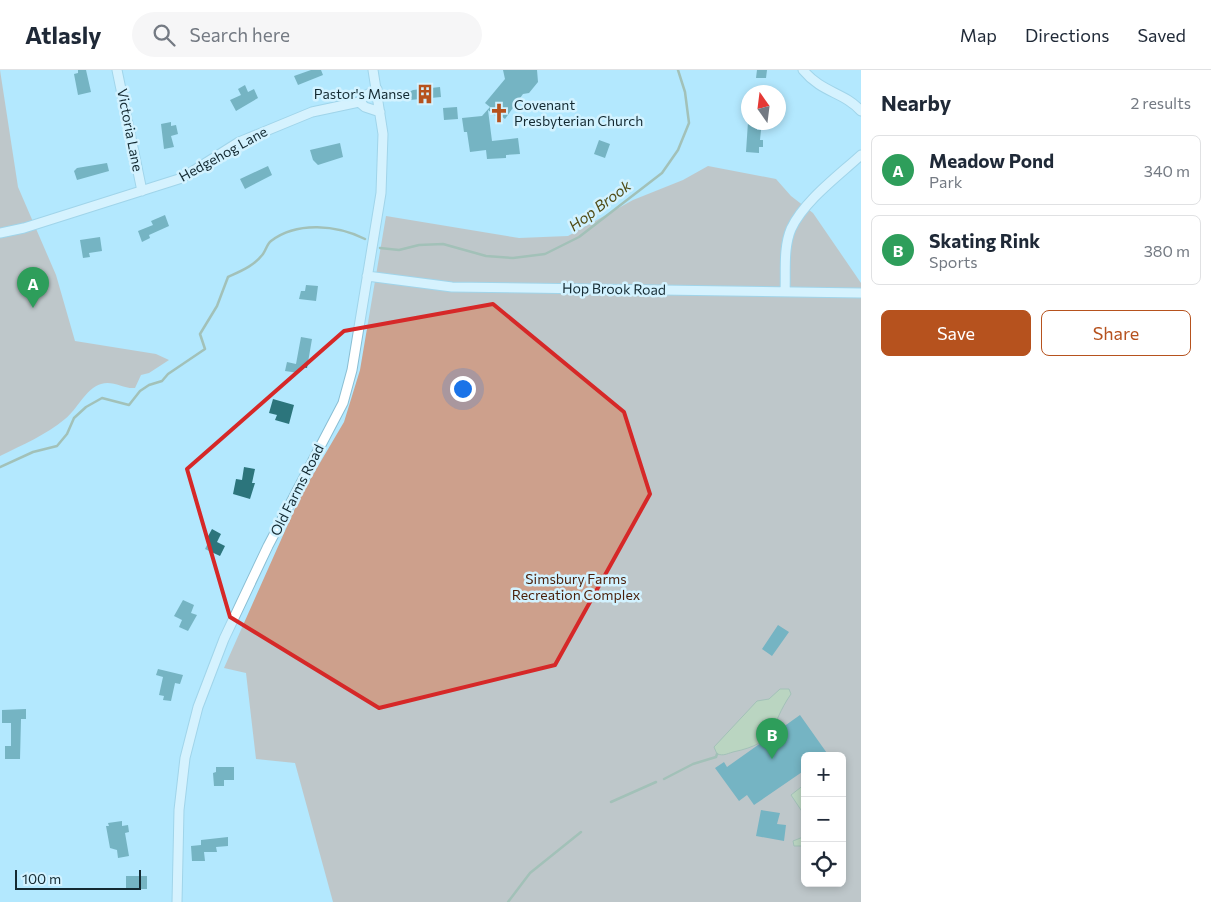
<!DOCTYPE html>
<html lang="en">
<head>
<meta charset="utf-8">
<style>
  body { margin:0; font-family:Commissioner,sans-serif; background:#f6f6f7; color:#1f2937 }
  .controls { position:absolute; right:15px; bottom:15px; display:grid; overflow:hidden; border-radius:8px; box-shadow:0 2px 8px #0003 }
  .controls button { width:45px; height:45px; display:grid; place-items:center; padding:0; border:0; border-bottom:1px solid #e0e1e3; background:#fff; color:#1f2937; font:25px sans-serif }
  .compass { position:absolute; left:741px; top:15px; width:45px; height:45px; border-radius:50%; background:#fff; box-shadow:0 2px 8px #0003; rotate:346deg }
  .scale { position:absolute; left:15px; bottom:12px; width:126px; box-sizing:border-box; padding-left:5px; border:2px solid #142a32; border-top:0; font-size:14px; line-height:18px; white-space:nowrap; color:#142a32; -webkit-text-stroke:4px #d2f2ff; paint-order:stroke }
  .you { position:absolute; left:462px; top:318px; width:18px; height:18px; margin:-12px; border:4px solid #fff; border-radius:50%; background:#1a73e8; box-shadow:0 0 0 8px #1a73e833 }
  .badge { display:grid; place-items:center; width:32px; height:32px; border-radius:50%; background:#b6521e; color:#fff; font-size:16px; font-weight:700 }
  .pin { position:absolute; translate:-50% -41px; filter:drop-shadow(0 1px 2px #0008) }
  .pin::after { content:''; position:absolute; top:26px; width:18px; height:15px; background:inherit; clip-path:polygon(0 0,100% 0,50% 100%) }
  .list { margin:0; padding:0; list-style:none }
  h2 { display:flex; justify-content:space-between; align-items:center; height:65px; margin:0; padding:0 20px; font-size:21px }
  h2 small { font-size:16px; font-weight:400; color:#747a83 }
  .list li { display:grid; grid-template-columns:32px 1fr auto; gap:15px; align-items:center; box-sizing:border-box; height:70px; margin:0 10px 10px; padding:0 10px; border:1px solid #e0e1e3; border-radius:8px }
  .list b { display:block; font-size:19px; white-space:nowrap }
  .list p { margin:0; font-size:16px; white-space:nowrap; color:#747a83 }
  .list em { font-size:16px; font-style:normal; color:#747a83 }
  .actions { display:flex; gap:10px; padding:15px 20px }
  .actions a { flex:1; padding:11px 0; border:1px solid #b6521e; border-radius:8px; text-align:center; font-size:18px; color:#b6521e }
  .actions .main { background:#b6521e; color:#fff }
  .icon { flex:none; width:28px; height:28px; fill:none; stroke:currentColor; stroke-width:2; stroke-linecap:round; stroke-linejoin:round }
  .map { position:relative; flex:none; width:861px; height:832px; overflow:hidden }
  header { display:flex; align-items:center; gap:30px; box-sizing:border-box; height:70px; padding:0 25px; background:#fff; border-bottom:1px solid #e0e1e3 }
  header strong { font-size:24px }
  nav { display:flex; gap:28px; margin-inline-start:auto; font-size:18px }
  .search { width:350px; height:45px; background:#f6f6f7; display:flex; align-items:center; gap:12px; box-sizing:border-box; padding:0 18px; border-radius:28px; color:#747a83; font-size:19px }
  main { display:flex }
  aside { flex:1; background:#fff }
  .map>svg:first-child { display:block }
  .green { fill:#cda08c; fill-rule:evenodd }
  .water { fill:#c4be79; stroke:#8f9264 }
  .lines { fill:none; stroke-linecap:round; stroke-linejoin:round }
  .stream { stroke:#8f9264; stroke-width:2.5 }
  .building { fill:#2c757c }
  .minor-casing { stroke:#8abed3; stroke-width:11 }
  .minor { stroke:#fff; stroke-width:9 }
  .marked { fill:none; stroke:#d62828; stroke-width:4; stroke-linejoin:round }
  .labels { text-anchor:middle; stroke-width:5; stroke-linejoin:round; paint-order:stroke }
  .poi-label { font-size:14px; fill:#142a32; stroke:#d2f2ff; text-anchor:end }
  .street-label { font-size:14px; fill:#142a32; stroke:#d2f2ff }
  .park-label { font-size:14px; fill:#4a1f0a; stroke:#d2f2ff }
  .water-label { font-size:15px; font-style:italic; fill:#514d18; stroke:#d2f2ff }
</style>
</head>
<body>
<header>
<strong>Atlasly</strong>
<div class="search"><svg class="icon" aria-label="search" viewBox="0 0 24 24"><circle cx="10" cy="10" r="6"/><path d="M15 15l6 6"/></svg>Search here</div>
<nav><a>Map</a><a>Directions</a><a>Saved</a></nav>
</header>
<main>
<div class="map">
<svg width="861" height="832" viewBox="0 0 861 832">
  <rect width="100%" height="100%" fill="#b3e8fe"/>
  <path class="green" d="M0,0l18,117 38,88 19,66 81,13 13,6 -20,13 -8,2 -6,13c-12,1 -22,-8 -34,-4 -16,5 -24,26 -36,35 -19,16 -43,26 -65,37z
    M708,96l68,13 15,17 22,17 48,70v619h-528l-38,-139 -39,-4 -10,-86 -22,-5 77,-173 43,-73 16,-52 26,-154 133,22 49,-2 65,-36 50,-20zM805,686h37v127h-37z"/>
  <path class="water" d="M780,619h9l2,5c-23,33 -11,48 -58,58 -7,2 -9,4 -16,2l-3,-7 43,-46 12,-2z
    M805,714v32l-14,-21z
    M803,767l2,9h-11l-1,-5z"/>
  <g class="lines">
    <path class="stream" d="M380,178l19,2 20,-5 24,-1 43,12 27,2 32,-4 34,-17 83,-64 16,-23 11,-27 -4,-31 -7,-22
      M0,397l33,-15 24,-6 10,-12 7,-16 12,-11 16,-9 27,7 11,-14 9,-6 13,-4 6,-7 37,-25 -5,-15 17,-28 11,-29c13,-6 26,-11 35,-23 3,-4 4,-10 8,-13 26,-20 66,-16 94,-2
      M664,709l29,-15 23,-7 1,-3
      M611,732l45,-20
      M508,832l22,-29 51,-41"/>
  </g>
  <path class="building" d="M78,0h8l5,22 -13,3 -4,-21 4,-1z
    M311,0h10l2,5 -25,10 -4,-9z
    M503,0h34l1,12 -9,11 -6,1 -18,25 -5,-4 -2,3 -10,-8 4,31 26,-3 2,16 -14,1v3l-19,1 -1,-9 -16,2 -3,-20h-3l-2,-14 20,-2 8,-9 -5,-4 20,-24z
    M757,0h10l-1,8h-10z
    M245,15l3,7 6,-3 4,9 -22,13 -6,-11 11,-5 -3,-6z
    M440,17l1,10 -31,3 -1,-8 4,-2z
    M457,37l1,12 -14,1 -1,-12z
    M171,52v4l5,-1 2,9 -7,2 3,11 -10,2 -3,-25z
    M748,52h9v8h4l-1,10h3v7h-4v6l-13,-1z
    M599,70l11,4 -5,14 -11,-4z
    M340,73l3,14 -25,8 -5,-5 -3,-10z
    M107,93l2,8 -32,9 -3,-9 3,-3z
    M268,96l4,9 -27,14 -5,-10z
    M165,145l4,11 -20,9 1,3 -8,4 -4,-11 15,-6 -2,-4z
    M100,167l2,14 -13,2 1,4 -7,1 -3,-18z
    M306,215l12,1 -2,15 -17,-2 2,-8h4z
    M301,267l11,2 -5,29 -7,-1 -1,6 -14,-2 2,-9 9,2z
    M273,329l21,6 -5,19 -14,-4 2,-5 -8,-2z
    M244,397l11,2 -3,14h3l-5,16 -17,-5 3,-15 6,1z
    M212,459l9,5 -4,8 8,4 -5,10 -15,-7 4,-8 -3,-1z
    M183,530l11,5 -3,8 6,2 -9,16 -9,-4 3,-7 -8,-4z
    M778,555l11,7 -17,24 -10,-7z
    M158,599l25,6 -3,9 -5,-1 -4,18 -8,-1 1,-4 -5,-1 4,-18 -7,-2z
    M26,639v10h-5l-1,40h-15v-13h6v-23h-9v-13z
    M800,645l29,41h-24v14l-51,35 -7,-10 -8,6 -24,-33 9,-6 3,5z
    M216,697h18v13h-10v6h-10l-1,-13 3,-1z
    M761,740l19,3 -3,11 9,1 -2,16 -28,-5z
    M122,751v5l6,-1 1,7 -4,1 4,23 -11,2 -1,-8 -7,-2 -4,-22h3l-1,-3z
    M228,767v9l-12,1 1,5h-13l1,9h-13l-1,-15 10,-1v-5z
    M126,806h21v13h-21z"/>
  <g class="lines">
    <defs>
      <path id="minor" d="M117,0l25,121
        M803,0c19,23 41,22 58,41
        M359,32l6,5 15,5
        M0,163l24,-5 158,-50 57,-36 73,-30 47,-10 6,-6 12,-7
        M367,206l85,11 409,6
        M785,222c1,-20 -2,-44 6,-63 13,-28 47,-53 70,-74
        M177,832l2,-92 6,-52 13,-51 26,-68 44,-93 75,-143 9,-33 29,-177 2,-59 -10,-64"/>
    </defs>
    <use href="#minor" class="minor-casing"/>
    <use href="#minor" class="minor"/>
  </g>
  <path d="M0 0H861V832H0ZM493,234l131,108 26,82 -95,171 -176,43 -149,-91 -43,-148 157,-138z" fill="#b3e8fe" fill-opacity=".55" fill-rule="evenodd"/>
  <path class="marked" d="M493,234l131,108 26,82 -95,171 -176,43 -149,-91 -43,-148 157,-138z"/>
  <defs>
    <symbol id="building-bare" viewBox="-9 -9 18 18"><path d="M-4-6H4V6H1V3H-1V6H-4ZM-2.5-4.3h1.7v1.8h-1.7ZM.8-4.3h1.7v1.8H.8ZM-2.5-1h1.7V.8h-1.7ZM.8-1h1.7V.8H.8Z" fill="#b6521e" stroke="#d2f2ff" stroke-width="2.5" paint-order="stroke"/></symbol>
    <symbol id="church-bare" viewBox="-9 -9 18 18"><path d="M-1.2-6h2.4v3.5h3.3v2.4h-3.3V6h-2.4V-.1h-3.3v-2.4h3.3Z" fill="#b6521e" stroke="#d2f2ff" stroke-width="2.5" paint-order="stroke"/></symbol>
  </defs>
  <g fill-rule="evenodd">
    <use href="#building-bare" x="411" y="10" width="28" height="28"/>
    <use href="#church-bare" x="485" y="29" width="28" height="28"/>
  </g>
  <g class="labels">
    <g class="poi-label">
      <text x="410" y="29">Pastor's Manse</text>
      <text x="514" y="40" text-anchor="start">Covenant<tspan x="514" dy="16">Presbyterian Church</tspan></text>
    </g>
    <g class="street-label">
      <text transform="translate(130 60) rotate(79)" y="5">Victoria Lane</text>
      <text transform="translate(223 84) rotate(-29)" y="5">Hedgehog Lane</text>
      <text transform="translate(614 219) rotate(1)" y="5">Hop Brook Road</text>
      <text transform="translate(297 420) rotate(-63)" y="5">Old Farms Road</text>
    </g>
    <g class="park-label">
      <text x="576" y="514">Simsbury Farms<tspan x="576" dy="16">Recreation Complex</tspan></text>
    </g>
    <g class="water-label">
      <text transform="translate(600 136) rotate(-37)" y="5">Hop Brook</text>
    </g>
  </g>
</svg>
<div class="controls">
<button>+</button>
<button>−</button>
<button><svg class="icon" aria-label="locate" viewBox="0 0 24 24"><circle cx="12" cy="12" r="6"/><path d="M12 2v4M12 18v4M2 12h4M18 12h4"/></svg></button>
</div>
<svg class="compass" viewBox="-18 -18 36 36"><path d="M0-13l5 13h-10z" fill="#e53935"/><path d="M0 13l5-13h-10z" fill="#747a83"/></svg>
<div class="scale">100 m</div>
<div class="you"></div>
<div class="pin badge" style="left:33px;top:238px;background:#2e9e5b">A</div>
<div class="pin badge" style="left:772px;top:689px;background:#2e9e5b">B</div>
</div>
<aside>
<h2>Nearby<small>2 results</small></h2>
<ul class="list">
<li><span class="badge" style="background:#2e9e5b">A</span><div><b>Meadow Pond</b><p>Park</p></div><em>340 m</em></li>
<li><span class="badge" style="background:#2e9e5b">B</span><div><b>Skating Rink</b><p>Sports</p></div><em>380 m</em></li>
</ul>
<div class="actions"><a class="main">Save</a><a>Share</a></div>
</aside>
</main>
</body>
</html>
